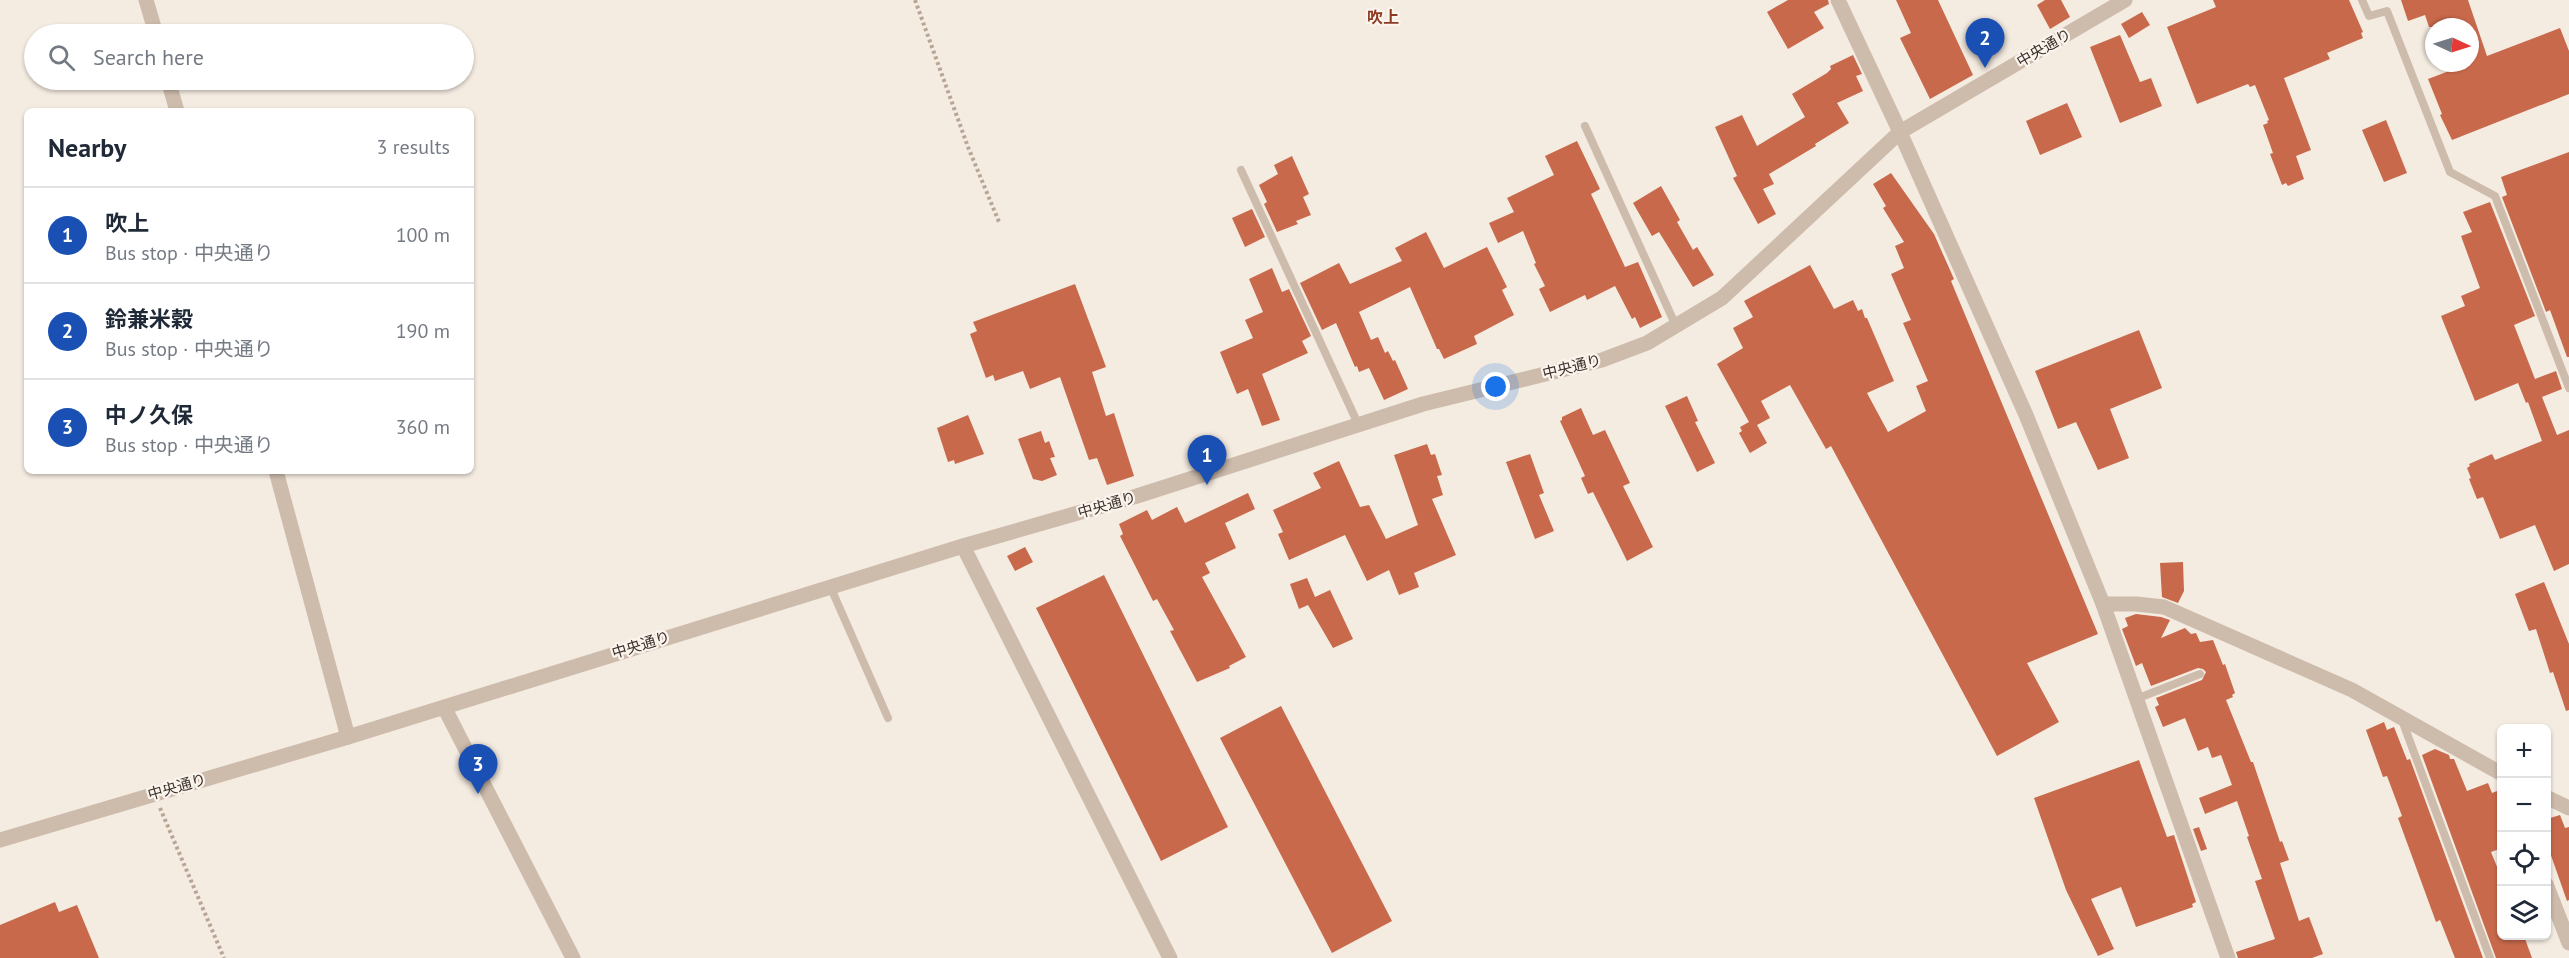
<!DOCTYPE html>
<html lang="en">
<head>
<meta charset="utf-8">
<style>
  body { margin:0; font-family:"PT Sans","Noto Sans JP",sans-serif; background:#f6f6f7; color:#1f2937 }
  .controls { position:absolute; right:18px; bottom:18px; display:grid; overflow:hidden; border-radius:9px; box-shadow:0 2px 4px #0004 }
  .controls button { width:54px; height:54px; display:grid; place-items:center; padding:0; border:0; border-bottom:2px solid #e0e1e3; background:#fff; color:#1f2937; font:30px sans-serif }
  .compass { position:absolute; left:2425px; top:18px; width:54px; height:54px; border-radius:50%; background:#fff; box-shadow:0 2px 4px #0004; rotate:94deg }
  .you { position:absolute; left:1496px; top:387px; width:21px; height:21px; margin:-15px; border:4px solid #fff; border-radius:50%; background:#1a73e8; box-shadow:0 0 0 9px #1a73e833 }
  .badge { display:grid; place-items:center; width:39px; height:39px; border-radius:50%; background:#1f5a5e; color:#fff; font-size:20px; font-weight:700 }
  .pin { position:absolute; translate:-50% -50px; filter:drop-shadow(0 2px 3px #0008) }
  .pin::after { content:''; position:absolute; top:32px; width:21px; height:18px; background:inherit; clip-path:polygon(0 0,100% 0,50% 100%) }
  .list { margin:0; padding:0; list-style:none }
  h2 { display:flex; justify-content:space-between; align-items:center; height:78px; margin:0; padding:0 24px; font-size:26px }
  h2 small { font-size:20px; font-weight:400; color:#747a83 }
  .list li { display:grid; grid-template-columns:39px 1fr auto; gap:18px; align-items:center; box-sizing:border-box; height:96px; padding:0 24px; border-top:2px solid #e0e1e3 }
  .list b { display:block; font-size:22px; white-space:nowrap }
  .list p { margin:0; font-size:20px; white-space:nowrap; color:#747a83 }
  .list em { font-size:20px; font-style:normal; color:#747a83 }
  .icon { flex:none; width:33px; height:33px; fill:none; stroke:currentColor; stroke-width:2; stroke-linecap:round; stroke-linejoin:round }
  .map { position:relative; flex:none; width:2569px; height:958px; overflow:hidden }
  .search { position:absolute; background:#fff; box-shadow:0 2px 4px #0004; left:24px; top:24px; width:450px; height:66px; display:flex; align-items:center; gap:15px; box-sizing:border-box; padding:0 21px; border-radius:33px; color:#747a83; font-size:22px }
  .panel { position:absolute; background:#fff; box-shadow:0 2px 4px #0004; left:24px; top:108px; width:450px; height:366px; border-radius:9px }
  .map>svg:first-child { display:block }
  .building { fill:#c8694b }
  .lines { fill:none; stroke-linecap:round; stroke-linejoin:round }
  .path { stroke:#b9a596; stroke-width:4; stroke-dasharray:3 3; stroke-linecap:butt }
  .service { stroke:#cdbbac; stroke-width:8 }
  .minor { stroke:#cdbbac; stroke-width:15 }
  .tertiary { stroke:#cdbbac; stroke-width:15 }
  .labels { text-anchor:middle; stroke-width:4.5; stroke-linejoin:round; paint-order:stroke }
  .street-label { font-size:15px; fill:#3b302b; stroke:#fbf5ee }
  .neighbourhood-label { font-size:16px; font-weight:bold; fill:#8c3b22; stroke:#fbf5ee }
</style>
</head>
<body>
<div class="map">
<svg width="2569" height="958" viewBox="0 0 2569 958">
  <rect width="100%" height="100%" fill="#f4ebe1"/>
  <path class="building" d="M1788,0h40l1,4 -15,8 10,16 -36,21 -21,-37z
    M1896,0h42l35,75 -43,24 -30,-61 11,-5z
    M2045,0h16l9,17 -20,12 -13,-24z
    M2213,0h136l14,32 -2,1 2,5 -36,15 3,6 -46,19 27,72 -15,6 8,23 -16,7 -2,-3 -4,2 -12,-31 3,-1 -10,-28 5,-2 -1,-2 2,-1 -14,-35 -5,2 -2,-3 -51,20 -30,-77 49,-20z
    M2401,0h67l19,56 73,-28 9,23v43l-117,46 -12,-25 2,-1 -14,-35 42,-16v-36h-41l-4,-12 -17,6z
    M2142,12l8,13 -21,13 -8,-14z
    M2120,35l20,47 11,-4 11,28 -42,17 -30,-76z
    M1853,55l9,19 -6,2 7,15 -26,12 12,20 -34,21 1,2 -47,28 5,10 -11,5 13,25 -18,10 -25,-46 4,-2 -22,-49 27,-12 15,31 48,-29 -13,-23 35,-21 4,-4 -1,-3z
    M2067,103l15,34 -42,18 -14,-34z
    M2386,120l21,53 -23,9 -22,-52z
    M1577,141l23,48 -9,5 34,73 13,-5 24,55 -22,11 -5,-11 -3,2 -17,-33 -28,14 -2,-5 -35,17 -11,-23 6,-3 -11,-22 2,-1 -13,-32 -25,12 -9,-20 25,-11 -7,-14 47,-23 -9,-19z
    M2569,152v205h-2l-17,-47 -4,2 -44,-115 5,-2 -6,-18z
    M1292,156l17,38 -6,3 8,18 -15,6 2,3 -21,8 -13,-28 3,-2 -8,-17 19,-11 -4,-9z
    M1891,173l43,61 20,45 -3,2 147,353 -71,29 32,59 -62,34 -166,-310 -5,3 -36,-64 -29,16 9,17 -13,7 10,18 -17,10 -11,-20 3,-2 -2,-4 9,-5 -32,-58 26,-16 -10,-20 20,-11 -9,-16 66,-36 24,44 19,-9 5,11 4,-2 3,9h2l27,63 -27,12 21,39 38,-21 -10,-25 12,-5 -25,-58 8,-3 -20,-46 13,-6 -9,-22 9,-4 -21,-34 3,-2 -13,-22z
    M1661,186l19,34 -3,2 16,28 4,-3 17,28 -21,12 -34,-55 -7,4 -19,-33z
    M2490,202l45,114 -21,9 21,54 21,-8 6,18 -20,8 15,38 12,-5v134l-15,7 -19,-46 -35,14 -17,-42 -6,2 -8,-20 2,-1 -4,-10 3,-2 -1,-2 23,-10 3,6 47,-19 -14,-39 -2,1 -8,-20 -43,18 -34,-85 24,-10 -4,-10 19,-8 -19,-52 11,-4 -9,-20z
    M1252,209l13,28 -20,10 -13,-29z
    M1426,232l18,36 43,-21 20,40 -5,3 12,25 -40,21 3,8 -33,15 -5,-10h-2l-27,-62 -51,25 12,28 7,-3 7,16 3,-2 5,10 2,-1 13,29 -24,11 -15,-32 -10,4 -2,-6 -2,1 -19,-44 -14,7 -22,-47 39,-20 11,21 52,-23 -7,-13z
    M1272,268l10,24 7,-3 22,47 -9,5 6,12 -46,21 18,46 -18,6 -14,-37 -11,5 -17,-42 33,-14 -8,-18 18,-8 -14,-33z
    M1075,284l31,83 -14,5 14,44 8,-3 20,63 -27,9 -10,-27 -8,2 -29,-83 -30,12 -7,-18 -28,10 -2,-6 -7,3 -16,-44 7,-3 -4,-9z
    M2139,330l23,58 -52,21 19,49 -31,12 -22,-48 -18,7 -23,-58z
    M1687,396l11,25 -3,1 20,41 -18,9 -32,-66z
    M1581,408l12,27 12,-5 25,53 -7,3 30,61 -26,14 -34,-69 -5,2 -7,-16 4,-2 -25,-55 2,-1v-3z
    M968,415l16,39 -29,10 -1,-4 -6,2 -11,-34z
    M1041,431l4,12 4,-2 6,16 -5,1 7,17 -15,6 -9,-2 -15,-40z
    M1427,444l4,11 4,-1 7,21 -5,1 6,19 -11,4 24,56 -42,18 5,14 -20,8 -10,-25 -22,11 -22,-46 -56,25 -11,-26 5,-2 -10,-22 48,-22 -8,-15 26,-12 21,46 9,-2 17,34 32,-14 -24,-70z
    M1530,454l14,39 -5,2 15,36 -19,8 -29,-77z
    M1248,493l7,16 -30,14 11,25 -31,15 5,10 -8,4 44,80 -17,9 1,2 -33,14 -27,-51 4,-1 -17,-31 -4,2 -33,-65 3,-2 -4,-10 28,-14 5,10 25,-13 8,16z
    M1025,547l8,15 -18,9 -8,-15z
    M2183,562l1,29 -6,12 -16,-6 -2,-34z
    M1104,575l124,252 -67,34 -125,-253z
    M1307,578l8,19 15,-7 23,49 -20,9 -25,-43 -9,4 -9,-25z
    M2544,582l25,62v66l-3,1 -13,-39 -3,1 -14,-44 -7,2 -14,-37z
    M2136,614l25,3 9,3 -9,18 24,-10 6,6 5,-1 4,9 13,-2 10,25 2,-1 10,29 -3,2 1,2 -7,3 25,62h2l27,80 2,-1 7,19 -9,3 19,58 10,-4 14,37 -11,4h-74l-2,-6 39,-13 -20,-58 7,-2 -15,-42 2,-1 -12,-35 -32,13 -6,-16 33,-13 -11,-30 -9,3 -4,-11 -10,4 -13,-33 -22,9 -8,-20 4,-2 -3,-7 46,-18 4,-8 -3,-3 -5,-1 -47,18 -9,-23 -6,3 -14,-37 6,-3 -3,-8z
    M1281,706l111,215 -60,32 -112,-215z
    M2384,722l3,8 7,-3 13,33 3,-1 73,199h-28l-15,-38 -4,2 -38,-104 4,-2 -15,-40 -4,1 -17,-47z
    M2435,749l14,6 1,4h4l13,32 21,-8 4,10 10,-4v59l-11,4 11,27v57h22l8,22h-36l-74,-203z
    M2139,760l28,77 7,-2 22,67 -4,2 1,3 -57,20 -15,-40 -30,12 23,50 -16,7 -32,-66 -32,-92z
    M2560,815l5,13 4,-1v73l-2,1 -20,-57v-25z
    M2199,827l8,22 -6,2 -8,-22z
    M55,902l4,10 18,-7 22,53h-99v-33z"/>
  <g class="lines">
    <path class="path" d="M915,0l53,147 31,75
      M160,808l64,150"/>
    <path class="service" d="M2362,0l7,16 18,-5 63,161 45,24 74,192
      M1585,126l91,200
      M1241,170l117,254
      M830,586l58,132
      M2136,699l64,-25
      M2402,720l88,238"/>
    <path class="minor" d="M146,0l10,34
      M1838,0l62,132
      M168,80l9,31
      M276,471l72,266
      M963,546l207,412
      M2103,604h33l28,3 188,83 150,84
      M2546,797l23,11
      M2546,884l23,59"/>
    <path class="tertiary" d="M1900,132l126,283 77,189 125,354
      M444,707l129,251
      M0,840l348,-103 615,-191 174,-50 286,-92 179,-44 45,-17 75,-45 178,-166 225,-132"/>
  </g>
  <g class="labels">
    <g class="street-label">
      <text transform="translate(2044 48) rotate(-30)" y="5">中央通り</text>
      <text transform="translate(1572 367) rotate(-14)" y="5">中央通り</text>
      <text transform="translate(1107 505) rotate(-16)" y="5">中央通り</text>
      <text transform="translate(641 645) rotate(-17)" y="5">中央通り</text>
      <text transform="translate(177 787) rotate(-16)" y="5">中央通り</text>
    </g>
    <g class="neighbourhood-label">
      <text x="1383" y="23">吹上</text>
    </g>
  </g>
</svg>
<div class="controls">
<button>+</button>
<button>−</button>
<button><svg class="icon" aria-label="locate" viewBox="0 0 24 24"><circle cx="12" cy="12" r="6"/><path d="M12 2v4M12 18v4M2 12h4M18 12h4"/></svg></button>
<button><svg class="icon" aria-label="layers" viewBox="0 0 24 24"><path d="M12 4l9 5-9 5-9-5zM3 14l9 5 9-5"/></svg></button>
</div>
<svg class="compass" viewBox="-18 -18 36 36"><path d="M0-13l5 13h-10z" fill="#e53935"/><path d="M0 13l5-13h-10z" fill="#747a83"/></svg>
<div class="you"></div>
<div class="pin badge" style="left:1207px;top:485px;background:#1a4fb4">1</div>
<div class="pin badge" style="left:1985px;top:68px;background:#1a4fb4">2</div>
<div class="pin badge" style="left:478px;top:794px;background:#1a4fb4">3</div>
<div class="search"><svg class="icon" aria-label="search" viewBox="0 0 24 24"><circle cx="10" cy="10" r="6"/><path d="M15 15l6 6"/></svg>Search here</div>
<section class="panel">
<h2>Nearby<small>3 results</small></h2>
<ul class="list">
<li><span class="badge" style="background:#1a4fb4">1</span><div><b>吹上</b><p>Bus stop · 中央通り</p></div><em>100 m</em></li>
<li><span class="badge" style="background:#1a4fb4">2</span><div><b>鈴兼米穀</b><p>Bus stop · 中央通り</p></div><em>190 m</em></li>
<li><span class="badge" style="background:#1a4fb4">3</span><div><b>中ノ久保</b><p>Bus stop · 中央通り</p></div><em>360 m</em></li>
</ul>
</section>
</div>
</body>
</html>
